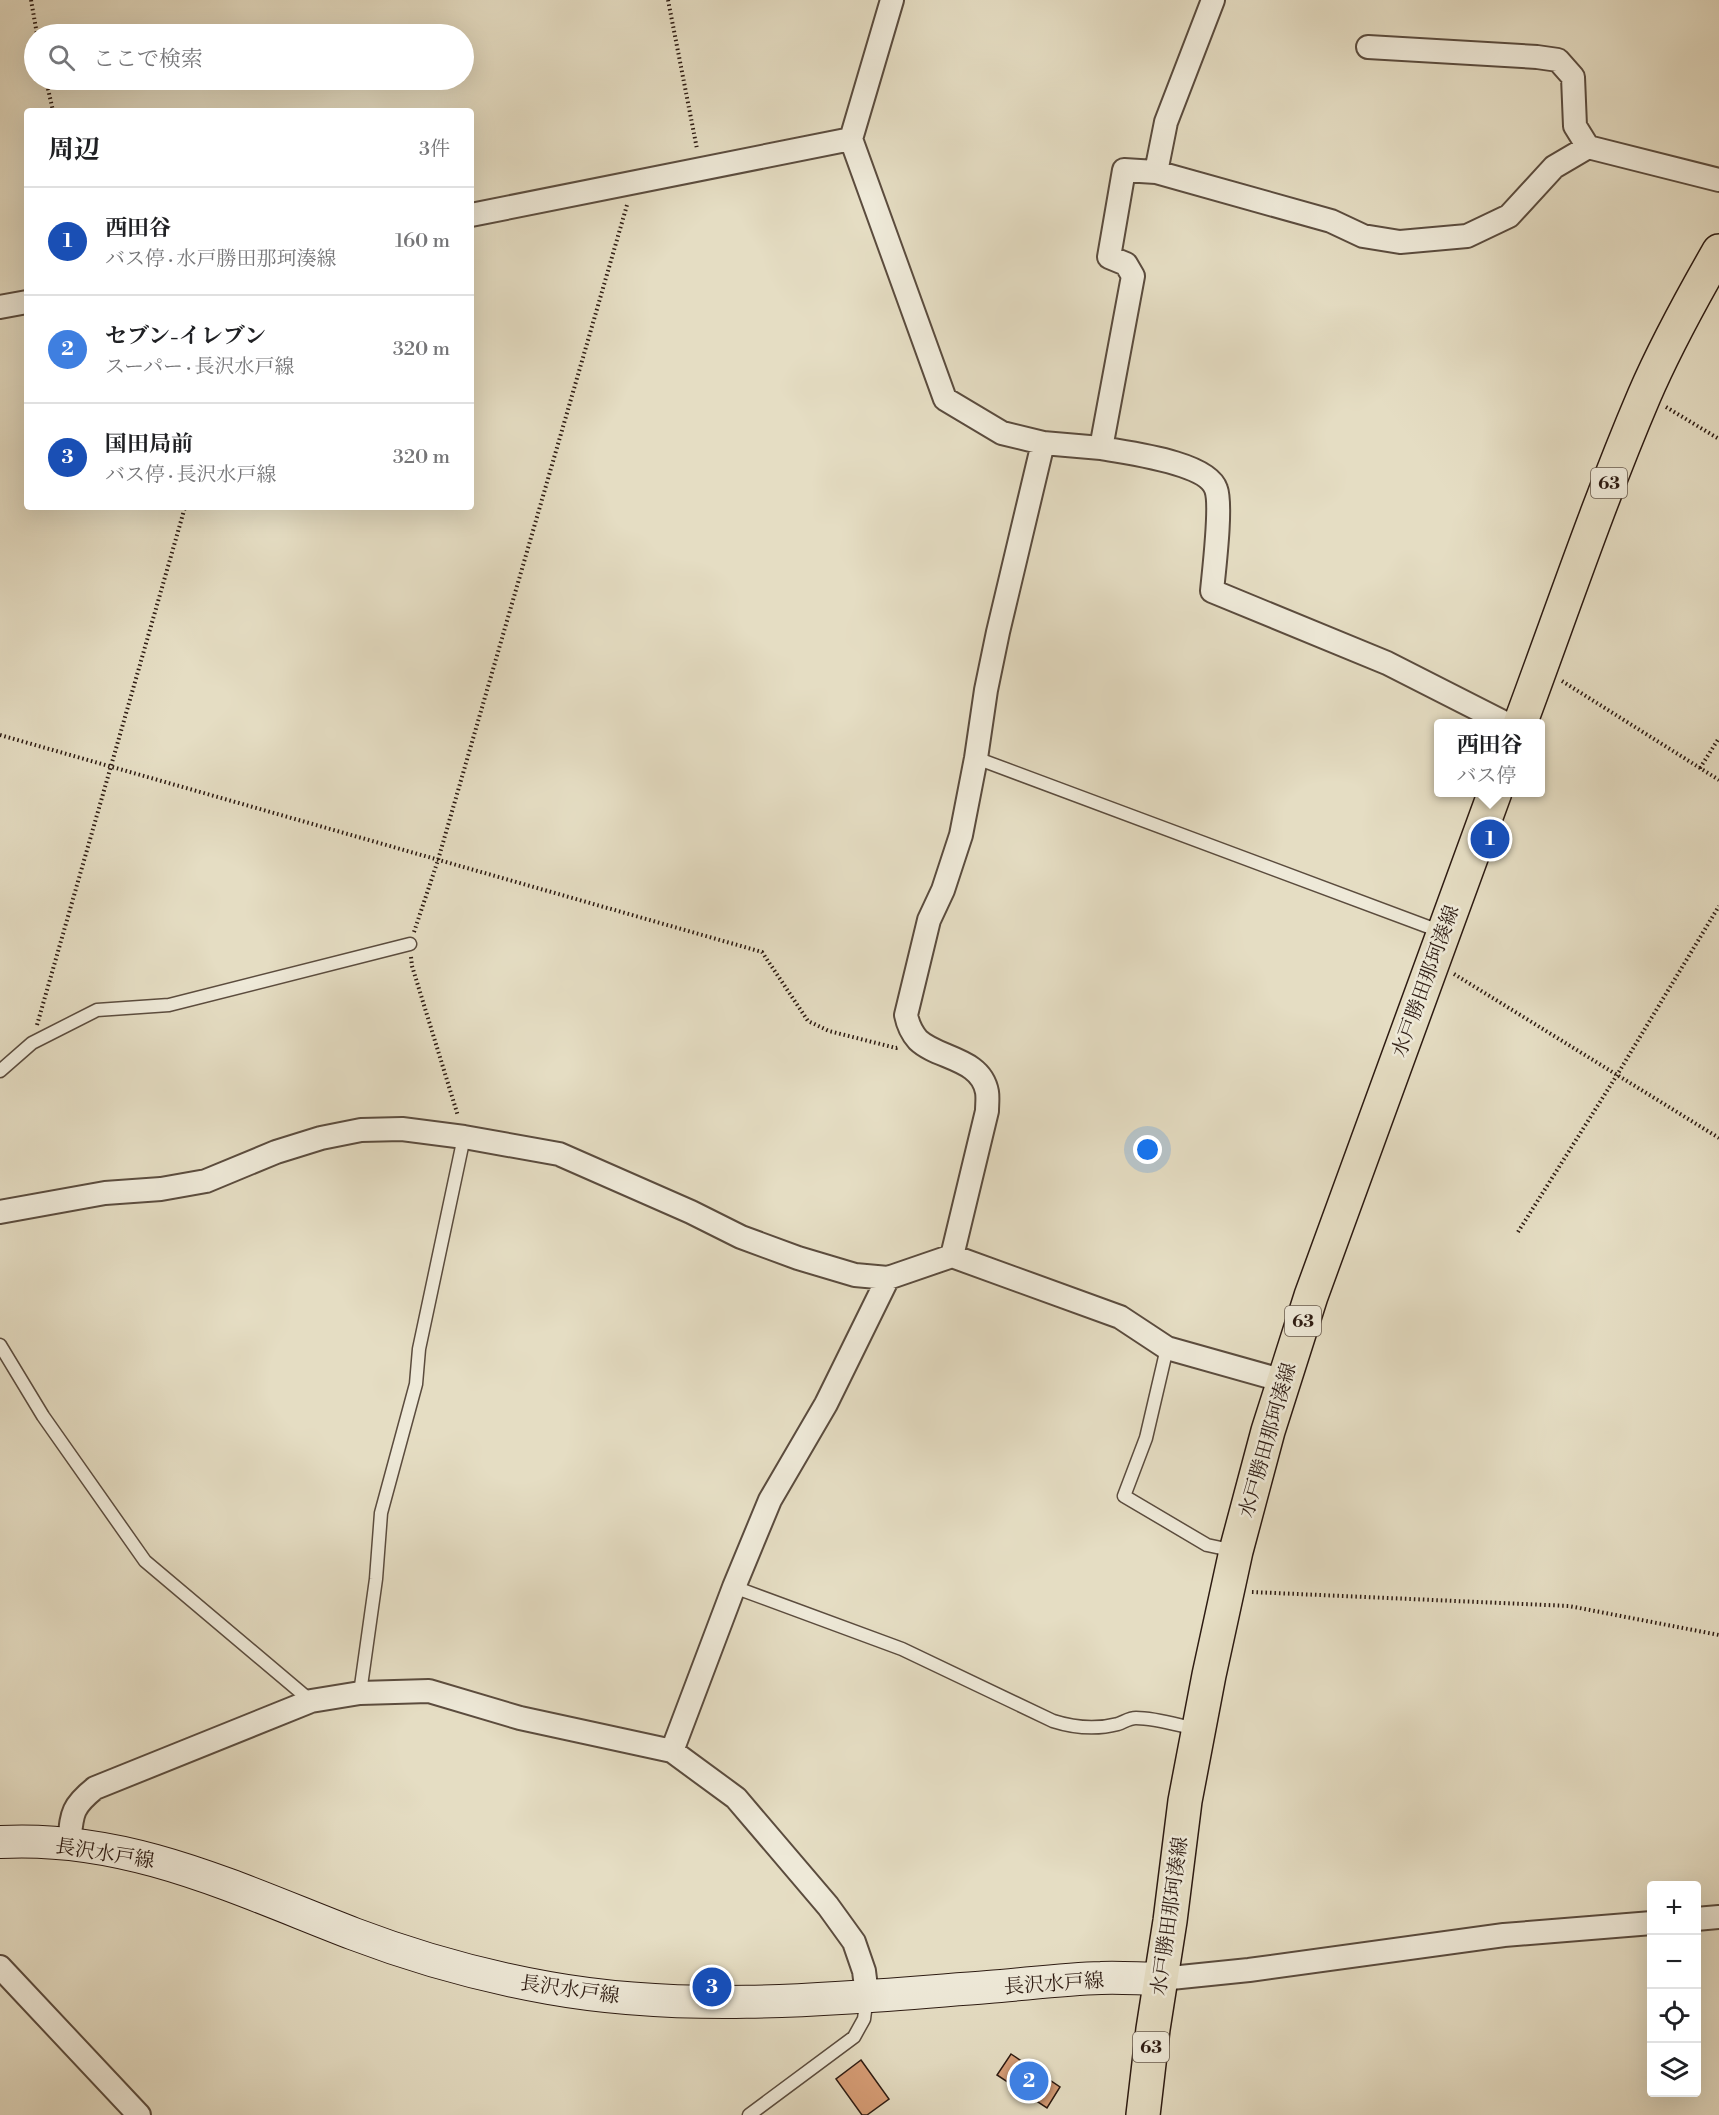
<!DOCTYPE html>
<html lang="ja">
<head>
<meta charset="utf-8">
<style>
  body { margin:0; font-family:"Libre Bodoni","Noto Serif JP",serif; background:#f6f6f6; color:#202124 }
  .controls { position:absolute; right:18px; bottom:18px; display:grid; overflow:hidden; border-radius:6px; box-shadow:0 6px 24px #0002 }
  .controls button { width:54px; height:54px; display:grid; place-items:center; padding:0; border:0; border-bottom:2px solid #e0e0e0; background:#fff; color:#202124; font:30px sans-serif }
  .you { position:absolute; left:1148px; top:1150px; width:21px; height:21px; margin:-15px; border:4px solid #fff; border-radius:50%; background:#1a73e8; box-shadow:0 0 0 9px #1a73e833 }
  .badge { display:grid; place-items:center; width:39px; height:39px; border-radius:50%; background:#0f766e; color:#fff; font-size:20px; font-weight:700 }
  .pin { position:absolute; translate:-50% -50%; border:3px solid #fff; box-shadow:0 2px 6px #0006 }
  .popup { position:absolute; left:1434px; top:719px; width:111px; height:78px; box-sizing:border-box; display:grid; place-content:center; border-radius:6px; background:#fff; filter:drop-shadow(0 2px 4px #0005); font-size:20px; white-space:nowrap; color:#757577 }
  .popup b { font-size:22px; color:#202124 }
  .popup::after { content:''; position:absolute; left:50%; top:100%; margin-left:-12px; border:12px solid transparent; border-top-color:#fff }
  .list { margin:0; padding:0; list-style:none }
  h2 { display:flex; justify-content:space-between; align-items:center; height:78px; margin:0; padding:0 24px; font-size:26px }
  h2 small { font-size:20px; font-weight:400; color:#757577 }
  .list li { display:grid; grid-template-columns:39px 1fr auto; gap:18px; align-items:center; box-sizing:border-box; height:108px; padding:0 24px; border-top:2px solid #e0e0e0 }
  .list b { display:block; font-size:22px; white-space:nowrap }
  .list p { margin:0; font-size:20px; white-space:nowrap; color:#757577 }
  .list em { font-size:20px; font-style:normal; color:#757577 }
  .icon { flex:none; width:33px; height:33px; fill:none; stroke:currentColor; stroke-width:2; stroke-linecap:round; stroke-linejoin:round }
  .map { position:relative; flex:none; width:1719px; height:2115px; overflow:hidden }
  .search { position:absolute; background:#fff; box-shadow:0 6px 24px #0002; left:24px; top:24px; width:450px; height:66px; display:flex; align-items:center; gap:15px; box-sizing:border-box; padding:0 21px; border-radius:33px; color:#757577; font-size:22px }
  .panel { position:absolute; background:#fff; box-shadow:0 6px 24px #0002; left:24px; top:108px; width:450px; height:402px; border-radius:6px }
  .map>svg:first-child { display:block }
  .building { fill:#d89e77; stroke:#2d1b12; stroke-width:1.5 }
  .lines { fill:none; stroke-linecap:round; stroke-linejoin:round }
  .lane-casing { stroke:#5b4c3e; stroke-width:15 }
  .street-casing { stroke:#5b4c3e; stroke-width:26 }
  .secondary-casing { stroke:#2d1b12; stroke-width:34 }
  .primary-casing { stroke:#2d1b12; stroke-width:36 }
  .path { stroke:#2d1b12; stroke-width:4; stroke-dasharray:1.5 3; stroke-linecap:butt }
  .lane { stroke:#eee9d8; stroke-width:12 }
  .street { stroke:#eee9d8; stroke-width:22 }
  .secondary { stroke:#eee9d8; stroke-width:32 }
  .primary { stroke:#e5ddc3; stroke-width:33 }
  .labels { text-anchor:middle; stroke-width:5; stroke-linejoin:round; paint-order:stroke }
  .shield { fill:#eee9d8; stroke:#67594d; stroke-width:1.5 }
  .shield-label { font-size:18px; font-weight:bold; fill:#2d1b12 }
  .street-label { font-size:20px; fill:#2d1b12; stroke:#eee9d8 }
</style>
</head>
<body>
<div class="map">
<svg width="1719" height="2115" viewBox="0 0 1719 2115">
  <rect width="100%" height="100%" fill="#e5ddc3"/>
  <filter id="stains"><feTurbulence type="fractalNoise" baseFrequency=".00333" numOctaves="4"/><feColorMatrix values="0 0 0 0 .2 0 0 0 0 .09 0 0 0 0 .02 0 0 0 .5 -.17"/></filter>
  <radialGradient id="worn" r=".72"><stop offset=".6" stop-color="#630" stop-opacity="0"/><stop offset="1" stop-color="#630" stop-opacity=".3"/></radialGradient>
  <path class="building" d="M1011,2054l49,33 -13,21 -50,-33z
    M861,2060l28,39 -22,16h-5l-26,-36z"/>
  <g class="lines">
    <defs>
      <path id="lane" d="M976,758l466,174
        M0,1071l32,-28 65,-33 72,-5 241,-61
        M0,1345l43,71 102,145 166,140
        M1167,1348l-21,90 -22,58 83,49 28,6
        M734,1587l168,62 151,72c22,7 42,9 65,3 6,-2 11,-6 18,-6 20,0 41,7 60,11
        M360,1693l16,-114 5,-66 35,-129 3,-35 45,-212
        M749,2115l105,-78 10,-18 3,-23"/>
      <path id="street" d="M892,0l-41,139 94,260 57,34 41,10 58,5
        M1368,47l169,10 21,3 15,17 2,49 13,21 131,33
        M1156,172l10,-50 47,-122
        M471,215l380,-76
        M0,307l27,-5
        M1507,724l-120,-61 -175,-72c2,-21 10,-86 4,-102 -9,-27 -89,-36 -115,-41l32,-172 -7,-12 -17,-7 15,-87 32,2 175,49 32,15 37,6 67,-6 42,-20 45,-49 34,-20
        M0,1212l105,-19 56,-4 45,-8 70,-29 45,-14 40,-8 41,-1 62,8 95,17 132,58 50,25 57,21 57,17 33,3 64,-22 168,61 47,31 117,33
        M952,1256l35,-145c0,-6 1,-13 0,-19 -6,-34 -49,-33 -69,-52 -7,-8 -10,-15 -12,-25l23,-95 14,-30 18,-55 15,-77 10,-68 12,-58 45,-189
        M672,1751l62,-164 36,-87 56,-96 62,-126
        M69,1845c3,-30 1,-37 26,-57l216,-87 49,-8 69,-2 91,27 152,33 64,47 92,108 26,36 10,29 3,24
        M1696,1919l23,-2
        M0,1967l139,148
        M1161,1979l88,-9 255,-35 148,-12"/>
      <path id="secondary" d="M0,1842c129,-7 237,47 354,92 63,24 128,42 195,54 145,26 294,10 439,-1 38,-3 76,-8 113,-9 20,-1 40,1 60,1"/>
      <path id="primary" d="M1520,724c41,-110 78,-220 124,-328 21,-49 48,-98 75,-145
        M1143,2115l10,-86 17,-108 15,-120 24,-126 27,-124 32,-120 43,-135 184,-504"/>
    </defs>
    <use href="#lane" class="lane-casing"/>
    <use href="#street" class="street-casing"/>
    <use href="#secondary" class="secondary-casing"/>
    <use href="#primary" class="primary-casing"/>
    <path class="path" d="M31,0l6,34
      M668,0l29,149
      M46,80l7,31
      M1666,407l53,32
      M1562,681l157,99
      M0,735l762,217 46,69 21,10 67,17 4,-1
      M1700,768l19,-30
      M414,932l24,-72 189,-655
      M411,957l1,9 46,150
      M1454,974l265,164
      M37,1025l148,-518
      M1518,1232l99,-157 102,-169
      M1252,1592l317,14 150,29"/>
    <use href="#lane" class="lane"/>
    <use href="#street" class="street"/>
    <use href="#secondary" class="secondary"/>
    <use href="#primary" class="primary"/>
  </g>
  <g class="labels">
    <g class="shield">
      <rect x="1591" y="468" width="36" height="30" rx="4.5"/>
      <rect x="1285" y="1306" width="36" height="30" rx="4.5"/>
      <rect x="1133" y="2032" width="36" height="30" rx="4.5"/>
    </g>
    <g class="shield-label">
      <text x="1609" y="489">63</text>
      <text x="1303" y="1327">63</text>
      <text x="1151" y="2053">63</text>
    </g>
    <g class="street-label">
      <text transform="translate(1425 981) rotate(-70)" y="7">水戸勝田那珂湊線</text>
      <text transform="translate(1267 1440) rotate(-74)" y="7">水戸勝田那珂湊線</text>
      <text transform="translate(105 1853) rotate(9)" y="7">長沢水戸線</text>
      <text transform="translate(1169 1916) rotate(-82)" y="7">水戸勝田那珂湊線</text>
      <text transform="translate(1054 1983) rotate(-4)" y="7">長沢水戸線</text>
      <text transform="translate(570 1989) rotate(8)" y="7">長沢水戸線</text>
    </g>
  </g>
  <rect width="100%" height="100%" filter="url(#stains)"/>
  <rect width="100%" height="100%" fill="url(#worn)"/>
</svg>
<div class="controls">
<button>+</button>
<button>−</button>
<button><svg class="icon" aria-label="locate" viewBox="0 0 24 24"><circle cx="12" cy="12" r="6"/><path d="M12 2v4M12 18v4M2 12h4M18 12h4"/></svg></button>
<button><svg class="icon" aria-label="layers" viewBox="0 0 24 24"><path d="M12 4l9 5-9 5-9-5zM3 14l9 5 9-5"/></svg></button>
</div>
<div class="you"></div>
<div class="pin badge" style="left:1490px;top:839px;background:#1a4fb4">1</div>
<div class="popup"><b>西田谷</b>バス停</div>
<div class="pin badge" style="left:1029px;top:2081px;background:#3f7fe0">2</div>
<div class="pin badge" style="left:712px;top:1987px;background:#1a4fb4">3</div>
<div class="search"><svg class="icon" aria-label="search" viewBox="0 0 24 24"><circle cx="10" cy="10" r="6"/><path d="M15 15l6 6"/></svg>ここで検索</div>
<section class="panel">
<h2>周辺<small>3件</small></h2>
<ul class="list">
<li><span class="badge" style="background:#1a4fb4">1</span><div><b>西田谷</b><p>バス停 · 水戸勝田那珂湊線</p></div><em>160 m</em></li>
<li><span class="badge" style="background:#3f7fe0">2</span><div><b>セブン-イレブン</b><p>スーパー · 長沢水戸線</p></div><em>320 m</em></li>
<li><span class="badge" style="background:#1a4fb4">3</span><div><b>国田局前</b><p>バス停 · 長沢水戸線</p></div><em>320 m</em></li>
</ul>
</section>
</div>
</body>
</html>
